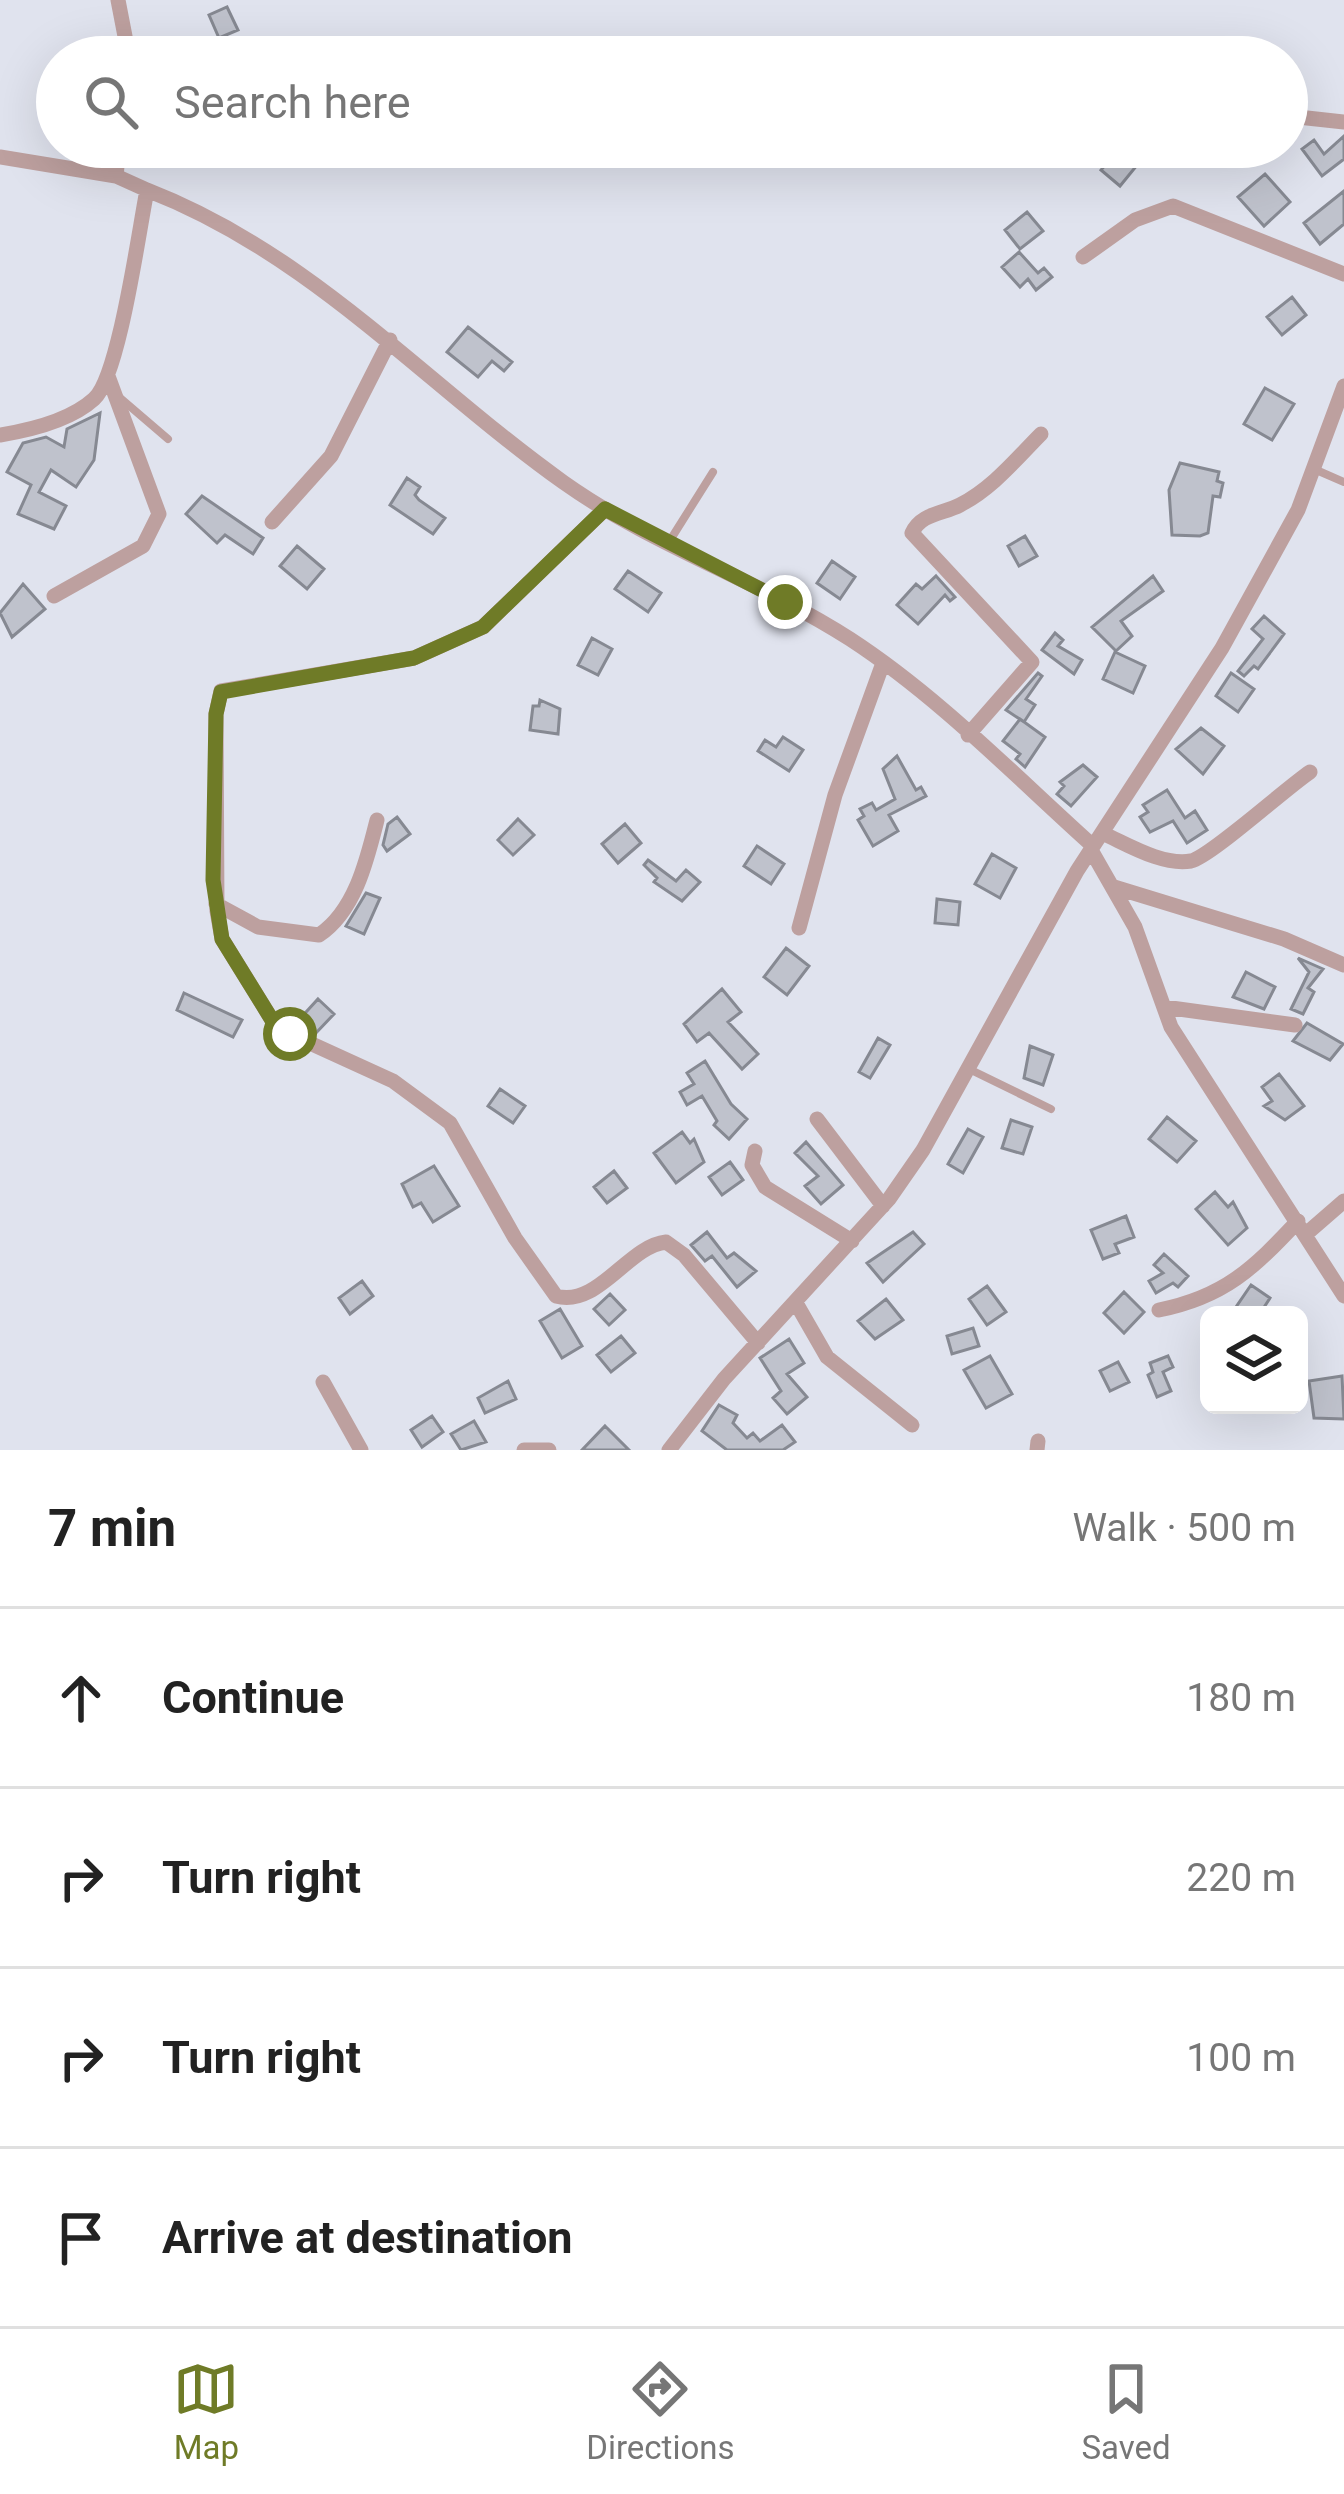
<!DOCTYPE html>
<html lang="en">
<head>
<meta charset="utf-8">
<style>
  body { margin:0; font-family:Roboto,sans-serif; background:#f6f6f6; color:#222 }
  .controls { position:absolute; right:36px; bottom:36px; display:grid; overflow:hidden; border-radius:18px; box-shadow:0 12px 48px #0002 }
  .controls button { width:108px; height:108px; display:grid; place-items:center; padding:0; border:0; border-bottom:3px solid #e0e0e0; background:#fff; color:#222; font:60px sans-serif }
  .stop { position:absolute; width:36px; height:36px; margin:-27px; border:9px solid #6f7b27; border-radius:50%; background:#fff }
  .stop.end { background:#6f7b27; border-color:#fff; box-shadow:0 3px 12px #0008 }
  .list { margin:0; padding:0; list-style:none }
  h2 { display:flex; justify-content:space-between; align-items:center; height:156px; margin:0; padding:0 48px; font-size:51px }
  h2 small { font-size:39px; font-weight:400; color:#767676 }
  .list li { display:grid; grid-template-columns:78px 1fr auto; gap:36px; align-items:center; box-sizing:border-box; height:180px; padding:0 48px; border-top:3px solid #e0e0e0 }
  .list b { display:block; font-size:45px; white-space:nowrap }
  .list em { font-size:39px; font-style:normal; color:#767676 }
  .icon { flex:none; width:66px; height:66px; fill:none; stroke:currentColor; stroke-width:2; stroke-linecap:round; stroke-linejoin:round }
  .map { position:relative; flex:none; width:1344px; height:1450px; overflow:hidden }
  .search { position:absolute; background:#fff; box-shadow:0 12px 48px #0002; left:36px; right:36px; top:36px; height:132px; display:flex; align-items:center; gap:30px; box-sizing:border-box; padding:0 42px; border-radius:66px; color:#767676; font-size:45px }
  .sheet { height:876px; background:#fff }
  nav { display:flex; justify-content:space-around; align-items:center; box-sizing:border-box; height:168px; border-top:3px solid #e0e0e0; background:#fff; font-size:33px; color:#767676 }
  nav a { display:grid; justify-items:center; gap:6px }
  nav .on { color:#6f7b27 }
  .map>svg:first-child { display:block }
  .building { fill:#bfc2cc; stroke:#868992; stroke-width:3 }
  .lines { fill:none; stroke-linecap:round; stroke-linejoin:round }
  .lane { stroke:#bda09f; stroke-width:8 }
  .street { stroke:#bda09f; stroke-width:15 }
  .route { stroke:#6f7b27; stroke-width:15 }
</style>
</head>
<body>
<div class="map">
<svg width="1344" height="1450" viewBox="0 0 1344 1450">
  <rect width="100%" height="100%" fill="#e0e3ee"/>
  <path class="building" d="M227,7l11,23 -19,8 -10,-23z
    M1344,136v23l-22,17 -20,-27 12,-9 10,14z
    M1120,148l18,16 -18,22 -19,-16z
    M1265,174l25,28 -26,24 -26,-29z
    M1344,191v33l-24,20 -16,-21z
    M1027,212l16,19 -23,18 -15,-19z
    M1019,252l19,21 6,-5 8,9 -16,13 -8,-11 -8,8 -18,-20z
    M1292,297l14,18 -24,20 -15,-18z
    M468,327l44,35 -8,9 -12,-10 -14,16 -31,-25z
    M1265,388l29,16 -22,36 -28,-16z
    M100,413l-6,47 -18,27 -25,-17 -12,22 27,14 -12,23 -36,-15 13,-29 -24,-13 16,-29 23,-6 18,10 3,-18z
    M1180,463l39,9 -2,9 6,2 -3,14 -7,-1 -5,37 -8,3 -28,-1 -3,-45z
    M407,478l13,9 -5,8 4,5 26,18 -12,16 -43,-29z
    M202,496l61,42 -10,16 -28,-19 -8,8 -31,-29z
    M1025,536l12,20 -18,10 -11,-20z
    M297,546l27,23 -17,20 -27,-23z
    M832,561l23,16 -15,22 -23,-16z
    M628,571l33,22 -13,19 -33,-23z
    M936,576l19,21 -5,4 -5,-6 -27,29 -21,-19 19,-21 6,5z
    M1153,576l10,15 -42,30 11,15 -16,15 -24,-24z
    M23,584l22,25 -33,28 -12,-24z
    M1264,616l20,18 -26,35 -4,-3 -10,10 -6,-5 25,-32 -11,-10z
    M1055,633l8,7 -5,6 24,14 -8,14 -32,-24z
    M592,638l20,11 -14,26 -20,-10z
    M1115,652l30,14 -12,27 -30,-14z
    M1038,673l4,3 -16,23 9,6 -11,17 -18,-12z
    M1231,673l23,16 -16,23 -22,-16z
    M540,700l20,9 -2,25 -28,-4 3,-24h6z
    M1020,719l25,18 -20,30 -9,-8 4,-5 -17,-13z
    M1201,728l23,18 -21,28 -27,-25z
    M783,737l20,13 -14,21 -31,-20 7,-11 11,7z
    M897,756l19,34 5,-3 5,9 -37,19 9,16 -25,15 -15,-26 6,-4 -4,-7 12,-6 4,7 19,-11 -12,-30z
    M1083,765l14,12 -26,29 -14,-12 7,-8 -4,-4z
    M1167,790l18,28 10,-7 12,19 -20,13 -14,-22 -23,11 -10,-15 8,-5 -5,-7z
    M397,817l13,17 -23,17 -4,-6 5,-21z
    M518,819l16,16 -21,20 -15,-15z
    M625,824l16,19 -23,20 -16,-19z
    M757,846l27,18 -13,20 -27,-18z
    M992,854l24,14 -16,30 -25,-14z
    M648,860l28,21 10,-11 14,12 -18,19 -28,-19 3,-4 -13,-13z
    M366,893l14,5 -16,36 -18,-8z
    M937,899l23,3 -2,23 -23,-2z
    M786,948l23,18 -22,29 -23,-18z
    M1298,958l25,11 -15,19 6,4 -11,22 -12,-5 18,-37z
    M1246,972l29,15 -11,22 -31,-12z
    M722,989l19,23 -13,10 30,32 -16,15 -33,-36 -12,9 -13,-18z
    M184,993l58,27 -9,17 -56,-27z
    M318,999l16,15 -18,19 -20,-10z
    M1307,1023l36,21 -13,16 -37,-19z
    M878,1038l12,7 -20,33 -11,-6z
    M1030,1046l23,9 -10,30 -19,-7z
    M705,1061l26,43 16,15 -18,20 -15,-14 3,-4 -15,-25 -15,9 -7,-13 14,-8 -7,-11z
    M1279,1074l25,32 -19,14 -21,-14 8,-5 -10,-14z
    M500,1089l25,17 -12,17 -25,-17z
    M1167,1117l29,24 -19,21 -28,-23z
    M1011,1120l21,7 -9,27 -21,-6z
    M968,1129l15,8 -20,36 -15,-9z
    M682,1132l8,11 4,-4 10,23 -28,21 -22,-30z
    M806,1142l37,43 -22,19 -16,-18 13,-10 -23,-23z
    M730,1162l13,18 -21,15 -13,-18z
    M434,1166l25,40 -26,16 -12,-19 -8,4 -11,-23z
    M614,1171l13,17 -20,15 -13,-16z
    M1215,1192l13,15 5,-5 14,26 -19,17 -32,-36z
    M1126,1216l8,21 -19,7 4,9 -16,6 -12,-29z
    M707,1232l20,26 7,-5 22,18 -19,16 -25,-31 -7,5 -14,-16z
    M913,1232l11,12 -41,38 -16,-19z
    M1164,1254l24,22 -10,11 -5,-4 -17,10 -7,-12 14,-8 -9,-8z
    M362,1281l11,15 -23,18 -11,-16z
    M1251,1285l19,13 -11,17 -23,-8z
    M987,1286l19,26 -19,13 -18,-26z
    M1124,1292l20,20 -20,21 -20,-20z
    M610,1294l15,16 -16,15 -15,-16z
    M886,1299l17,21 -28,19 -17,-18z
    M560,1309l22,37 -20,12 -22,-37z
    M973,1328l6,18 -27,8 -5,-18z
    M621,1336l14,17 -24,19 -14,-17z
    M789,1339l15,24 -17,11 20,23 -20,17 -14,-16 8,-7 -21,-33z
    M990,1356l22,38 -26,14 -22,-38z
    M1168,1356l5,11 -10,5 8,19 -14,6 -9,-22 5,-3 -3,-9z
    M1118,1362l11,20 -19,9 -10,-20z
    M1342,1376l2,43 -30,-1 -5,-37z
    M508,1381l8,18 -31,14 -7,-15z
    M719,1405l18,10 -4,8 14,15 6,-5 7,8 22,-16 13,17 -12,8h-56l-25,-19z
    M432,1416l11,16 -21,15 -11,-17z
    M474,1421l12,21 -25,8 -10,-16z
    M605,1426l24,24h-47z"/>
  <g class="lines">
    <path class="lane" d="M119,397l49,42
      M1314,469l30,13
      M669,542l44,-70
      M969,1069l82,40"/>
    <path class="street" d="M118,0l11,57
      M1298,117l46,5
      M0,157l116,19
      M147,190c165,64 276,192 416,292 90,64 195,98 287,157 89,58 165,137 243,207
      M1083,257l52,-37 38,-14 171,68
      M0,435c31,-5 71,-15 94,-36 25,-22 45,-169 53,-209l-31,-14 3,-29
      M605,509l-122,118 -69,31 -193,33 -5,23 1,197 5,28 50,81 18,14 103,47 57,42 65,115 41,58c42,12 72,-50 110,-54l18,13 74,88
      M272,522l59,-66 59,-116
      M54,596l89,-50 16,-32 -51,-138
      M968,735l64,-73 -120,-129c9,-20 31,-19 48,-28 33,-17 56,-46 81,-71
      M1102,833c25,11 60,33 89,28 19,-4 95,-73 119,-89
      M1091,850l44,77 36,100 173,269
      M1114,887l170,52 60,26
      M216,904l42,23 61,8c36,-24 48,-75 58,-115
      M799,928l36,-133 48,-132
      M1164,1007l131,18
      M817,1119l66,87
      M755,1151l-3,14 13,22 87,54
      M1306,1234l38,-33
      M796,1303l31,54 85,68
      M1159,1310c65,-13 94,-41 139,-89
      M323,1382l38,68
      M524,1450h25
      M669,1450l55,-71 165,-180 34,-49 154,-279 145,-223 76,-138 46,-124
      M1037,1450l1,-9"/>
  </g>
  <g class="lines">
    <path class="route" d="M290,1034l-18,-14 -50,-81 -9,-59 3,-166 5,-22 193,-34 69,-31 122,-118 180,93"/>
  </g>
</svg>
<div class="controls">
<button><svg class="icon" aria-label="layers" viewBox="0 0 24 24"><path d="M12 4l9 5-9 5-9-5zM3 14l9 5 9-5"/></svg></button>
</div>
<div class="stop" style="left:290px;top:1034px"></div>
<div class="stop end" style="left:785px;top:602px"></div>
<div class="search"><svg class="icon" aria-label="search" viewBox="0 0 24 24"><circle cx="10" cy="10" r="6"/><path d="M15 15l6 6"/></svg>Search here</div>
</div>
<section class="sheet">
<h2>7 min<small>Walk · 500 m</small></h2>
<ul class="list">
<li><svg class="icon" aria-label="ahead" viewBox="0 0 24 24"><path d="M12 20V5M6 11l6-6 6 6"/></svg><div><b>Continue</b></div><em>180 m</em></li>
<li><svg class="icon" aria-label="right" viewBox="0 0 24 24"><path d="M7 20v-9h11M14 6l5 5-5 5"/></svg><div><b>Turn right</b></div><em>220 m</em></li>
<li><svg class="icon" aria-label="right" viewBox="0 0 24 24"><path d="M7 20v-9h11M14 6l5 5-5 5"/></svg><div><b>Turn right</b></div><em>100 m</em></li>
<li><svg class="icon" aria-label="arrive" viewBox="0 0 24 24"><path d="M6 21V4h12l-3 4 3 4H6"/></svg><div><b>Arrive at destination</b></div></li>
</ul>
</section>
<nav>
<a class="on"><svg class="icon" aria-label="map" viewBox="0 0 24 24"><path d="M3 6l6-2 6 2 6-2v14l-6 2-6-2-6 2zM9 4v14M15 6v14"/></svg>Map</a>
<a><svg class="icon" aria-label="directions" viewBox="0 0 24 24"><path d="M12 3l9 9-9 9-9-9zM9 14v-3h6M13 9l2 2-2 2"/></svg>Directions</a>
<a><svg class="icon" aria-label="saved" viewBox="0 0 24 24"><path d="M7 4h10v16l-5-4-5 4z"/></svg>Saved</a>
</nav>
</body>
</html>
